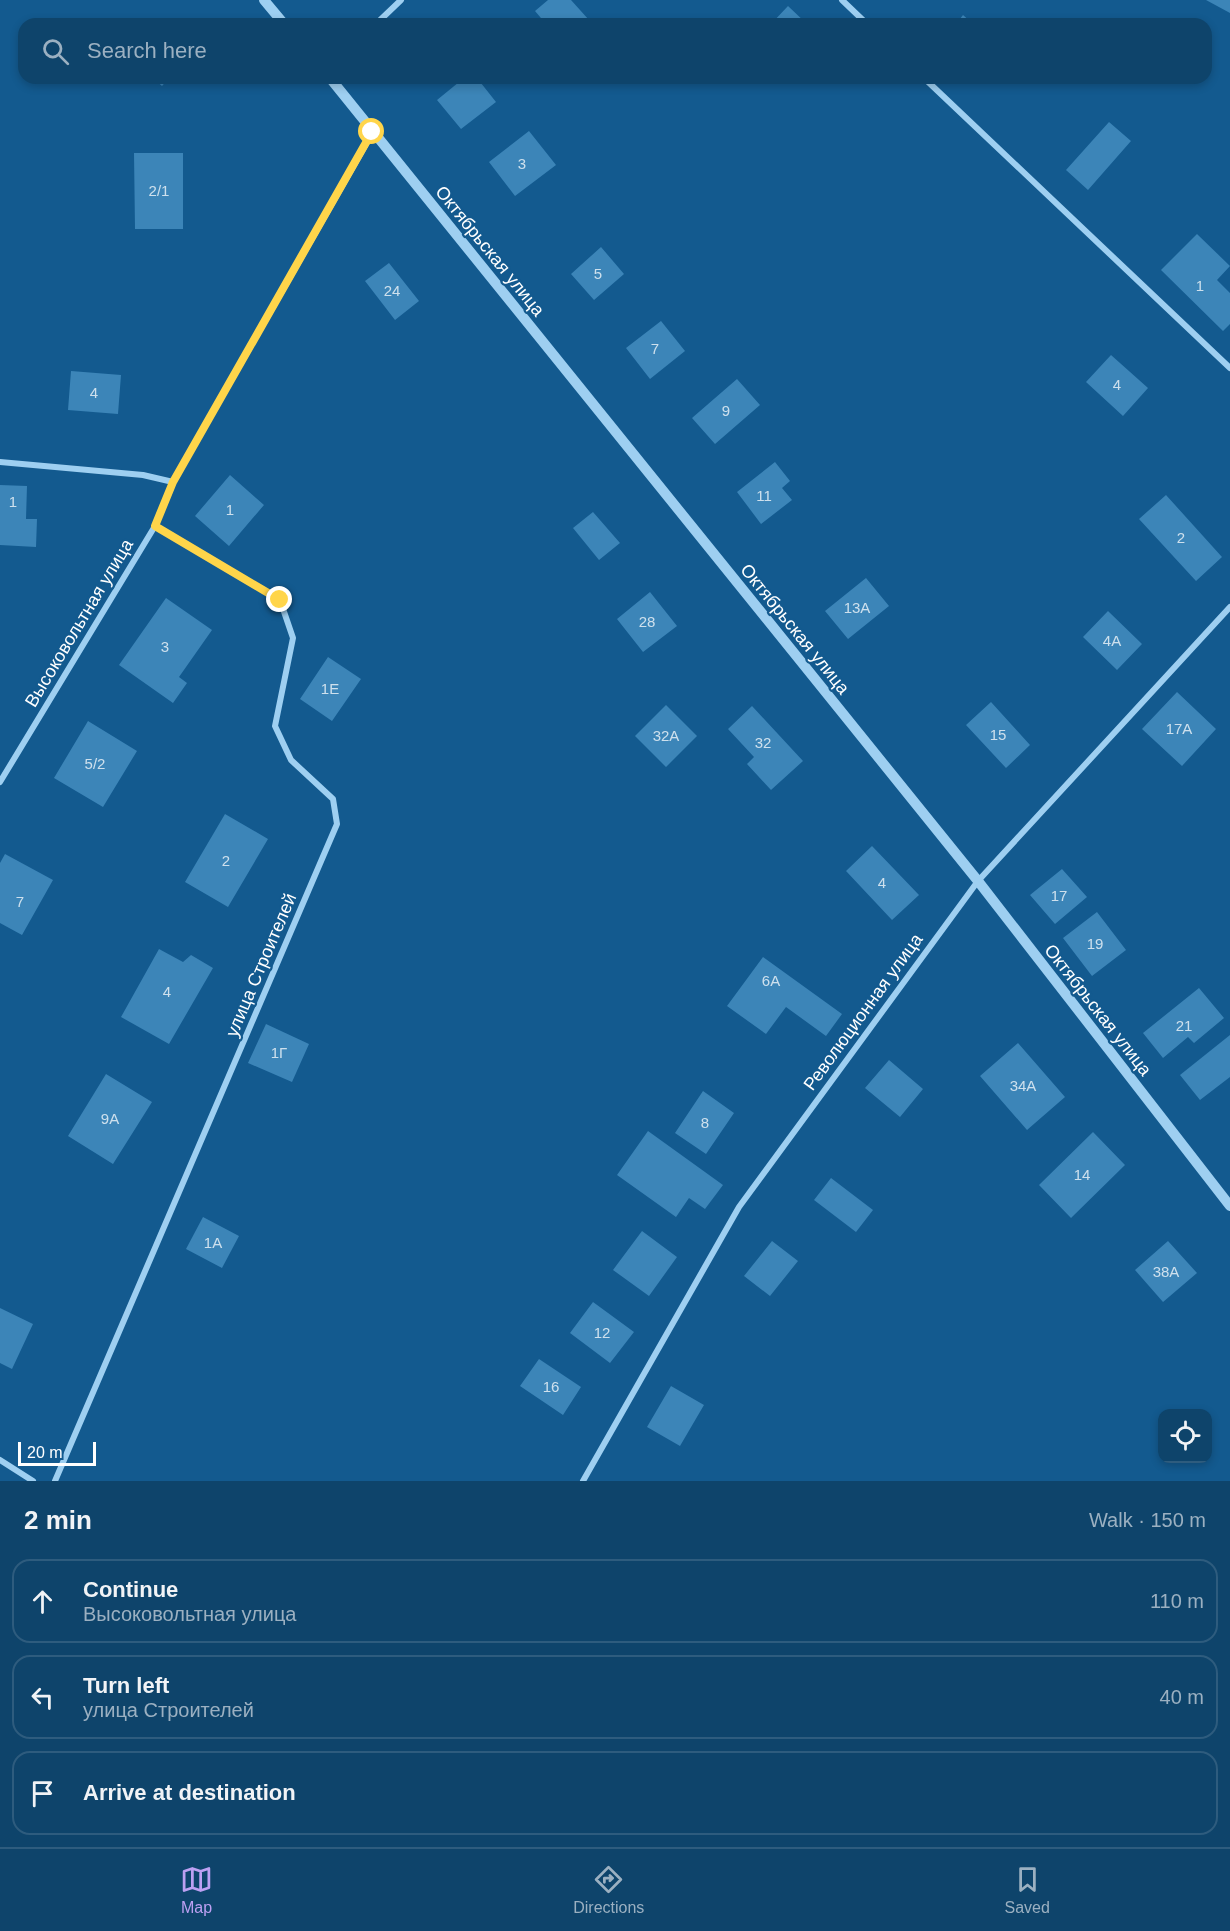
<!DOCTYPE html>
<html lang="en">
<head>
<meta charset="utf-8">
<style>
  body { margin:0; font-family:Helvetica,sans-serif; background:#174b71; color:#f1f3f6 }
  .controls { position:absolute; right:18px; bottom:18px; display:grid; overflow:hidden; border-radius:12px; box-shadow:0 3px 9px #0003 }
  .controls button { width:54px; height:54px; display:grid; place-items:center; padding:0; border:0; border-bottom:2px solid #2e5c7e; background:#0e446b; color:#f1f3f6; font:30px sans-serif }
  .scale { position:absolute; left:18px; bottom:15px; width:78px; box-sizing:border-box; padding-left:6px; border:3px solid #fff; border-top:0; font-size:16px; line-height:21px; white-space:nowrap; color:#fff; -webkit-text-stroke:4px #135a8f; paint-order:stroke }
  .stop { position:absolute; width:18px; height:18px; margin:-14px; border:4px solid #ffd54a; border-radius:50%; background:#fff }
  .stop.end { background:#ffd54a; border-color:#fff; box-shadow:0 2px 6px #0008 }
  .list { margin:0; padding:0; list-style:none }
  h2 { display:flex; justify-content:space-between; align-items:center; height:78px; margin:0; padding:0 24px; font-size:26px }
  h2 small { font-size:20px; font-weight:400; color:#9bb0c1 }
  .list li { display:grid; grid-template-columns:39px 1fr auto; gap:18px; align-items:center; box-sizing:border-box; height:84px; margin:0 12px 12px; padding:0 12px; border:2px solid #2e5c7e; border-radius:18px }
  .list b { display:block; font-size:22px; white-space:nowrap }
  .list p { margin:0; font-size:20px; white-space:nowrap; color:#9bb0c1 }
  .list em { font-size:20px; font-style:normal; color:#9bb0c1 }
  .icon { flex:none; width:33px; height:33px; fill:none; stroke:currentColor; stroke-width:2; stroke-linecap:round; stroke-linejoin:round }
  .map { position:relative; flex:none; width:1230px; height:1481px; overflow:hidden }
  .search { position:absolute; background:#0e446b; box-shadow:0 3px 9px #0003; left:18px; right:18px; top:18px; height:66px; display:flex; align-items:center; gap:15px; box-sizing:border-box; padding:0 21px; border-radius:18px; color:#9bb0c1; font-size:22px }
  .sheet { height:366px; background:#0e446b }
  nav { display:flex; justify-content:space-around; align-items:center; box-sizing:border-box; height:84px; border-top:2px solid #2e5c7e; background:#0e446b; font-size:16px; color:#9bb0c1 }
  nav a { display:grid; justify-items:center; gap:3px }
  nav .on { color:#bca0f2 }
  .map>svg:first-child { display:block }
  .building { fill:#3c85b8 }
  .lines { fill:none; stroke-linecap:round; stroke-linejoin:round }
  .minor { stroke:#9ecff1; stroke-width:6 }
  .tertiary { stroke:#9ecff1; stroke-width:10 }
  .route { stroke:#ffd54a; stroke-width:8 }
  .labels { text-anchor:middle; stroke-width:4.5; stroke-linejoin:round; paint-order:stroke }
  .number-label { font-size:15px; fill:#cee0ed }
  .street-label { font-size:18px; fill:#fff; stroke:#135a8f }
</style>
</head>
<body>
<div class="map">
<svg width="1230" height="1481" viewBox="0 0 1230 1481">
  <rect width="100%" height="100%" fill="#135a8f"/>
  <path class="building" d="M548,0h23l18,20 -5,4h-38l-11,-13z
    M1206,0h24v13z
    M788,6l19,18h-36z
    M963,15l10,9h-17z
    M944,18l7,6h-12z
    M153,78h16l-7,8z
    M464,78h13l19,24 -35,27 -24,-29z
    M1109,122l22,19 -43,49 -22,-20z
    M529,131l27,34 -41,31 -26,-34z
    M134,153h49v76h-48z
    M1197,234l33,32 -13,14 13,13v31l-7,7 -62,-61z
    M601,247l23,27 -30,26 -23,-26z
    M389,263l30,38 -24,19 -30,-39z
    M661,321l24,30 -35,28 -24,-31z
    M1111,355l37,33 -25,28 -37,-34z
    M71,371l50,4 -3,39 -50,-4z
    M737,379l23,26 -45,39 -23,-26z
    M775,462l15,19 -8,7 10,12 -31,24 -24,-32z
    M230,475l34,30 -35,41 -34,-30z
    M0,485l27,1 -1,33h11l-1,28 -36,-2z
    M1166,495l56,62 -26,24 -57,-62z
    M593,512l27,31 -21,17 -26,-32z
    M866,578l23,28 -41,33 -23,-28z
    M650,592l27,34 -34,26 -26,-33z
    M166,598l46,32 -33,47 8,6 -14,20 -54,-38z
    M1108,611l34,33 -25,26 -34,-33z
    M328,657l33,22 -29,42 -32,-22z
    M1177,692l39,37 -34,37 -40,-37z
    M991,702l39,43 -24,23 -40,-43z
    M666,705l31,31 -31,31 -31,-31z
    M752,706l51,55 -32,29 -24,-26 7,-7 -26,-28z
    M88,721l49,30 -34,56 -49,-29z
    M225,814l43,25 -40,68 -43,-25z
    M872,846l47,49 -27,25 -46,-49z
    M5,854l48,26 -31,55 -22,-12v-60z
    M1062,869l25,28 -32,27 -25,-29z
    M1097,912l29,38 -34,26 -29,-38z
    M159,949l24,13 8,-7 22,13 -44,76 -48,-27z
    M763,957l79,57 -16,22 -40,-29 -20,27 -39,-28z
    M1199,988l25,30 -30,25 -6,-6 -25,21 -20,-25z
    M266,1024l43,20 -17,38 -44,-19z
    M1230,1035v42l-30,23 -20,-25z
    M1018,1043l47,54 -38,33 -47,-54z
    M889,1060l34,29 -23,28 -35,-29z
    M106,1074l46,28 -39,62 -45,-28z
    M703,1091l31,22 -28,41 -31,-21z
    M648,1131l75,54 -18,24 -16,-11 -13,19 -59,-42z
    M1093,1132l32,33 -54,53 -32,-33z
    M831,1178l42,32 -17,22 -42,-32z
    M203,1217l36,19 -17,32 -36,-19z
    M642,1231l35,26 -28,39 -36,-26z
    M772,1241l26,20 -28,35 -26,-20z
    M1168,1241l29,32 -34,29 -28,-32z
    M593,1302l41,30 -24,31 -40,-30z
    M0,1308l33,16 -21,45 -12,-6z
    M539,1359l42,28 -18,28 -43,-29z
    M671,1386l33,19 -24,41 -33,-19z"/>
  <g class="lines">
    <path class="minor" d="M842,0l25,24
      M376,24l25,-24
      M924,78l306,290
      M0,462l143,13 30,7
      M0,782l155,-256 18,-44 200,-350
      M0,1460l33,21
      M55,1481l282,-657 -4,-25 -42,-39 -16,-34 18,-88 -13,-38 -125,-74
      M583,1481l156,-274 239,-326 252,-274"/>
    <path class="tertiary" d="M264,0l20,24
      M330,78l648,803 252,325"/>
  </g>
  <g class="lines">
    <path class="route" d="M280,600l-125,-74 18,-44 199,-350"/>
  </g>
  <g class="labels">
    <g class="number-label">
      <text x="522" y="169">3</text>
      <text x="159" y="196">2/1</text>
      <text x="598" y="279">5</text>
      <text x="1200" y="291">1</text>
      <text x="392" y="296">24</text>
      <text x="655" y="354">7</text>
      <text x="1117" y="390">4</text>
      <text x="94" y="398">4</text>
      <text x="726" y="416">9</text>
      <text x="764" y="501">11</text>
      <text x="13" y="507">1</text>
      <text x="230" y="515">1</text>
      <text x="1181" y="543">2</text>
      <text x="857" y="613">13А</text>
      <text x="647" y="627">28</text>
      <text x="1112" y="646">4А</text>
      <text x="165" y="652">3</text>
      <text x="330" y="694">1Е</text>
      <text x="1179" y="734">17А</text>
      <text x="998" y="740">15</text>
      <text x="666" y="741">32А</text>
      <text x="763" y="748">32</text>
      <text x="95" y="769">5/2</text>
      <text x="226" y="866">2</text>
      <text x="882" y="888">4</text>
      <text x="1059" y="901">17</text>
      <text x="20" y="907">7</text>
      <text x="1095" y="949">19</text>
      <text x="771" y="986">6А</text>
      <text x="167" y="997">4</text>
      <text x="1184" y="1031">21</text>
      <text x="279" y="1058">1Г</text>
      <text x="1023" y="1091">34А</text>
      <text x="110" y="1124">9А</text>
      <text x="705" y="1128">8</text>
      <text x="1082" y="1180">14</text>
      <text x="213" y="1248">1А</text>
      <text x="1166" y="1277">38А</text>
      <text x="602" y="1338">12</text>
      <text x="551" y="1392">16</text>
    </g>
    <g class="street-label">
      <text transform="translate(490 251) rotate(51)" y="6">Октябрьская улица</text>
      <text transform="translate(79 623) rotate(-59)" y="6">Высоковольтная улица</text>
      <text transform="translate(795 629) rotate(51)" y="6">Октябрьская улица</text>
      <text transform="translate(261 965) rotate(-67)" y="6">улица Строителей</text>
      <text transform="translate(1098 1010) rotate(52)" y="6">Октябрьская улица</text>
      <text transform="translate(863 1012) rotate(-54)" y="6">Революционная улица</text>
    </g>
  </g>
</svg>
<div class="controls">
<button><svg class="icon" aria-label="locate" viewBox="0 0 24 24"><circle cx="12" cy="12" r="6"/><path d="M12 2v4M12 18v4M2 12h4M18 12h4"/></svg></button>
</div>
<div class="scale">20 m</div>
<div class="stop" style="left:372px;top:132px"></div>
<div class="stop end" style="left:280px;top:600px"></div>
<div class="search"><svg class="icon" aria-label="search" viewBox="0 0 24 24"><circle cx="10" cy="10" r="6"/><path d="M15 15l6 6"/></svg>Search here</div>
</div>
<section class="sheet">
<h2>2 min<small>Walk · 150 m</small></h2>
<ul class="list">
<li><svg class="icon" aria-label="ahead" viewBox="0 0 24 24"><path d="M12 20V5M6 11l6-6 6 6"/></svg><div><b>Continue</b><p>Высоковольтная улица</p></div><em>110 m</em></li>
<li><svg class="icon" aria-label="left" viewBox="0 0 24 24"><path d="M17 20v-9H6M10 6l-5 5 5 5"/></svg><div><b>Turn left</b><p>улица Строителей</p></div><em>40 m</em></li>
<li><svg class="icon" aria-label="arrive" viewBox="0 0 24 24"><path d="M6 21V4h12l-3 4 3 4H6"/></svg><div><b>Arrive at destination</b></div></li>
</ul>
</section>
<nav>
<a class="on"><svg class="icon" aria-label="map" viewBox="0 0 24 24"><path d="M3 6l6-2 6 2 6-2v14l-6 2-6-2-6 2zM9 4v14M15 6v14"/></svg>Map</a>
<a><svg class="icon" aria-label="directions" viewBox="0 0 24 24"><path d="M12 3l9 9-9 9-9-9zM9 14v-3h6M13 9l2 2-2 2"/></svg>Directions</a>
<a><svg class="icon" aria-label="saved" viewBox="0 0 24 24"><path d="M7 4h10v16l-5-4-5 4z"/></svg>Saved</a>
</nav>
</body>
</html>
